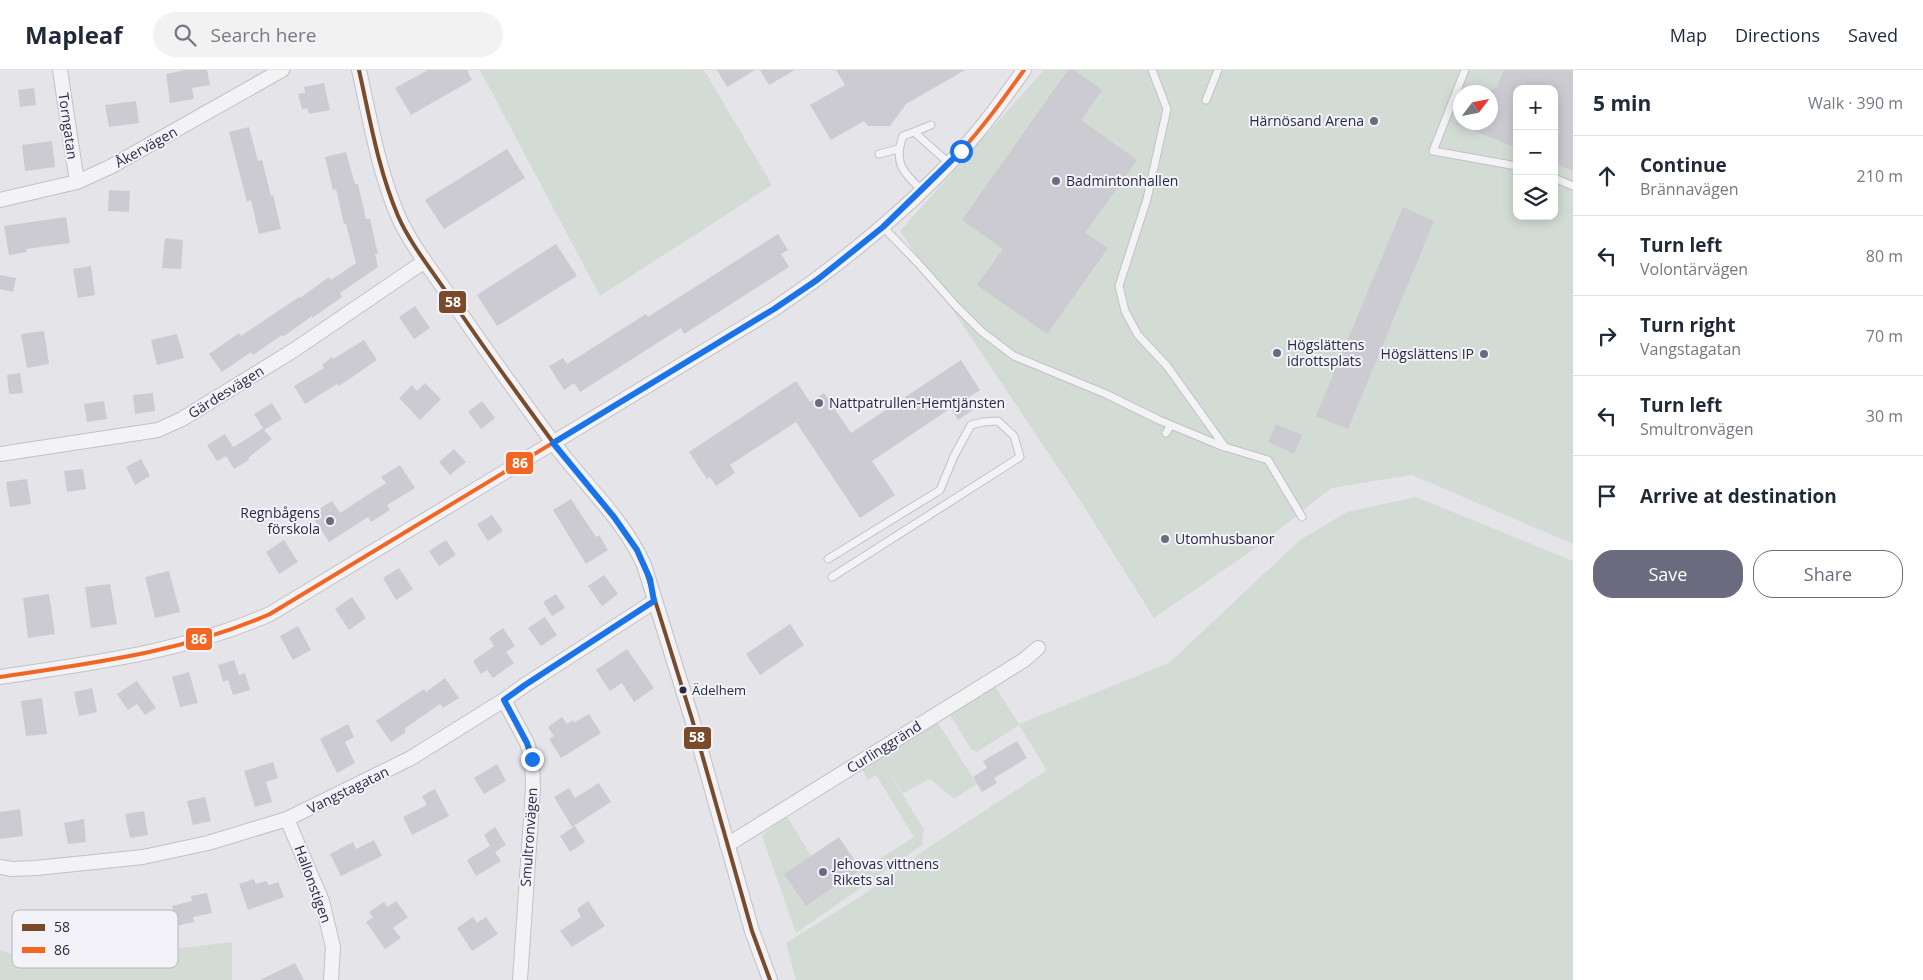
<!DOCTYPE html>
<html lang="en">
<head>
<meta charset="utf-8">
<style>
  body { margin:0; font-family:"Open Sans",sans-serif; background:#f2f2f3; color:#1f2937 }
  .controls { position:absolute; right:15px; top:15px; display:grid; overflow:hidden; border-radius:10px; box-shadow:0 2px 12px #0003 }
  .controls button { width:45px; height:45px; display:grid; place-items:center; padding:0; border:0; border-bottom:1px solid #e0e1e3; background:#fff; color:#1f2937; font:25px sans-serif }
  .compass { position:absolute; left:1453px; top:15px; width:45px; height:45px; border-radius:50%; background:#fff; box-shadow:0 2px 12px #0003; rotate:58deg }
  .stop { position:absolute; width:15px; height:15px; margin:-11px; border:4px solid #1a73e8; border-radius:50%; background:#fff }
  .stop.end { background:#1a73e8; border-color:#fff; box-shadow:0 1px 5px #0008 }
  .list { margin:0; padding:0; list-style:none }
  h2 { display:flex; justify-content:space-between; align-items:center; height:65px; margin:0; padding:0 20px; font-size:21px }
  h2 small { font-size:16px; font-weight:400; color:#747a83 }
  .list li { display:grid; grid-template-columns:32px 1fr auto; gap:15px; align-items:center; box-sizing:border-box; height:80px; padding:0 20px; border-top:1px solid #e0e1e3 }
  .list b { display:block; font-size:19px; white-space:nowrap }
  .list p { margin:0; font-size:16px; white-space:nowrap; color:#747a83 }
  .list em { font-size:16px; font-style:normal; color:#747a83 }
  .actions { display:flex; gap:10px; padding:15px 20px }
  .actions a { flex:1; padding:11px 0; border:1px solid #6a6b7e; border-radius:20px; text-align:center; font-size:18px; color:#6a6b7e }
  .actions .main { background:#6a6b7e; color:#fff }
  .icon { flex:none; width:28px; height:28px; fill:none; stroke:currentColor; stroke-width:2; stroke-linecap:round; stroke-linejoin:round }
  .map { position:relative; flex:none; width:1573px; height:910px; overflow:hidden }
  header { display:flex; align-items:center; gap:30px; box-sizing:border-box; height:70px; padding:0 25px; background:#fff; border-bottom:1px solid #e0e1e3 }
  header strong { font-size:24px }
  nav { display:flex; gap:28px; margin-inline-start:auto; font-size:18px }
  .search { width:350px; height:45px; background:#f2f2f3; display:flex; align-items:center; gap:12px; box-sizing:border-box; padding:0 18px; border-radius:28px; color:#747a83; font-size:19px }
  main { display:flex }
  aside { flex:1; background:#fff }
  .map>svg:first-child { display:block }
  .green { fill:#d2dcd5; fill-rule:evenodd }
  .building { fill:#cbcbd1 }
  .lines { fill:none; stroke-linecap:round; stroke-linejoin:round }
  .service-casing { stroke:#c1c1c7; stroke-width:9 }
  .minor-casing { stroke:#c1c1c7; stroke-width:16 }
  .service { stroke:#f3f3f6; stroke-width:7 }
  .minor { stroke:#f3f3f6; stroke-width:14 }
  .bus-1-casing { stroke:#f2f2f8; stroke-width:8 }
  .bus-2-casing { stroke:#f2f2f8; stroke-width:8 }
  .bus-1 { stroke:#7a4b2a; stroke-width:4 }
  .bus-2 { stroke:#f26522; stroke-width:4 }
  .route { stroke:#1a73e8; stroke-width:6 }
  .poi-dot { fill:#6a6b7e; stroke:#f2f2f8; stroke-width:2 }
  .bus-dot { fill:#292a44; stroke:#f2f2f8; stroke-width:2 }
  .labels { text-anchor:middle; stroke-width:4; stroke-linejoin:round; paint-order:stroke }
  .bus-label { font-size:13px; fill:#292a44; stroke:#f2f2f8; text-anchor:start }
  .poi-label { font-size:14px; fill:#292a44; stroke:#f2f2f8; text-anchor:start }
  .street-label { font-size:14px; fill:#292a44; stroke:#f2f2f8 }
  .key { fill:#f2f2f8; stroke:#b6b6c2; stroke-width:1 }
  .key-label { font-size:14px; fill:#292a44 }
  .line-badge { stroke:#f2f2f8; stroke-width:2 }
  .badge-label { font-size:14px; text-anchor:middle; font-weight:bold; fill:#fff }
</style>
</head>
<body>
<header>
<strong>Mapleaf</strong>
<div class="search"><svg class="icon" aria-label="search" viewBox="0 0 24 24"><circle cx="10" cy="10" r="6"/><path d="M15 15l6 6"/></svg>Search here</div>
<nav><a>Map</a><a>Directions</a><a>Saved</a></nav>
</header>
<main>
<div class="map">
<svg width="1573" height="910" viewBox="0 0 1573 910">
  <rect width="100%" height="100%" fill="#e4e4e9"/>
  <path class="green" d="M480,0h224l68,115 -172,111z
    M1044,0h529v474l-161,-69 -81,13 -74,59 -103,71 -75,-119 -179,-268zM1517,19h37v127h-37zM1460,22h30v30h-30z
    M1416,427l157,64v419h-777l-10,-37 77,-48 69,-50 115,-75 -28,-45 -42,27 -6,-3 -22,-36 45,-28 25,39 150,-61 131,-123 47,-28z
    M936,650l41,64 -23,15 -24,-20 -27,14 -17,-25 38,61 -2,16 -126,88 -34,-97 13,-13 12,-7 24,40 -26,18 21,32 108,-69 -38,-62 -8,5 -6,-12z
    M232,872v38h-232v-30l27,10 130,-9z"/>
  <path class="building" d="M185,0h22l3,15 -18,3 2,11 -24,4 -4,-29z
    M428,0h39l5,10 -61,35 -16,-27z
    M717,0h38l-28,17z
    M760,0h35l-26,15z
    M836,0h129l-59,34 -16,22h-22l-4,-5 -33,19 -21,-35 35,-20z
    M1068,0h6l28,20 -21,30 56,40 -52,73 23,15 -61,86 -70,-49 26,-36 -41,-29z
    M1504,0h69v101l-19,-8v-74h-37v59l-63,-25 36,-1v-32l6,-2z
    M324,13l6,27 -21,4 -2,-6 -5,1 -4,-15 7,-1 -1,-6z
    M34,18l2,17 -16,2 -2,-17z
    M136,31l3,22 -30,4 -4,-22z
    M249,57l9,34 4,-1 9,36 2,-1 8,34 -22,5 -8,-34 -4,2 -18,-70z
    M52,71l3,26 -30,4 -3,-26z
    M507,79l18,29 -81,51 -19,-29z
    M346,82l9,32h3l8,35h4l8,35h-3l3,13 -38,26 2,4 -30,21v-2l-28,20 -2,-1 -29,20 -2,-3 -29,20 -13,-18 30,-21 2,3 58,-39 1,1 29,-21 2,3 25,-17 -10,-39h-2l-8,-35 -3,1 -8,-33z
    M109,120l21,1 -1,21 -21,-1z
    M1403,137l31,14 -86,208 -32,-13z
    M66,147l4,26 -44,6 1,3 -18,3 -5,-29z
    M778,164l10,16 -7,4 8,13 -105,67 -3,-6 -101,64 -6,-9 -10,7 -15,-24 14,-8 4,6 79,-50 2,3z
    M165,168l18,2 -2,29 -19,-1z
    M556,174l21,32 -80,50 -20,-31z
    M91,196l4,29 -17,3 -5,-29z
    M0,205l16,3 -3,14 -13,-3z
    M415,236l15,22 -16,11 -15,-22z
    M44,261l5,33 -22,4 -6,-34z
    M177,264l7,24 -27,7 -6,-25z
    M364,270l13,20 -38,26 -2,-2 -32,20 -11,-18 30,-18 -2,-3 10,-8 1,2z
    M961,290l19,30 -11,7 7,11 -18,12 -7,-12 -79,53 23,34 -35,23 -64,-96 -66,43 5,8 -19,13 -6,-9 -3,2 -18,-27 107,-71 14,21 14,-9 27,40z
    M20,303l3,20 -14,1 -2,-19z
    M425,313l16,16 -21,21 -21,-22 13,-13 5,6z
    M153,323l2,18 -20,3 -2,-19z
    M104,331l3,18 -20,3 -3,-18z
    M482,331l13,17 -14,11 -13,-17z
    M272,333l10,16 -18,11 8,9 -24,19 1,2 -15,9 -8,-13 -9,5 -10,-16 18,-11 8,13 12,-7 18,-12 -9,-14z
    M1276,354l26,11 -8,19 -26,-12z
    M454,379l12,13 -16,13 -11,-13z
    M141,389l9,17 -15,9 -9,-18z
    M400,395l15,23 -28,17 3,5 -19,12 -3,-5 -39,25 -18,-28 21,-13 8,12 46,-30 -5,-6z
    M83,399l3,20 -19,3 -3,-21z
    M27,409l4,25 -21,3 -4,-25z
    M571,429l25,38 3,-2 9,15 -22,14 -33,-54z
    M492,445l11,16 -15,10 -11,-17z
    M284,470l14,22 -19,12 -13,-22z
    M446,470l10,15 -17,11 -10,-15z
    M399,498l14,21 -17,11 -13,-22z
    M169,501l11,41 -25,6 -10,-41z
    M604,505l14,19 -16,12 -14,-20z
    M110,514l7,40 -26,4 -6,-41z
    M49,524l6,40 -27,4 -5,-40z
    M556,524l9,14 -13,8 -9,-14z
    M352,527l14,21 -17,12 -14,-21z
    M545,547l12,18 -16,11 -13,-18z
    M790,554l14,21 -44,30 -14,-21z
    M298,556l13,24 -18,10 -13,-24z
    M503,558l12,18 -9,6 8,11 -21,15 -6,-8 -6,4 -8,-13 21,-15 -5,-8z
    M627,579l27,39 -20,14 -12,-19 -12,8 -14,-21z
    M234,590l5,15 6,-2 5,17 -17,5 -5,-15 -5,2 -5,-17z
    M189,602l9,31 -18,4 -8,-30z
    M445,608l14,20 -16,10 -3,-4 -36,25 2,3 -15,10 -15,-21 48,-32 2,3z
    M137,611l19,27 -11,7 -8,-11 -9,6 -11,-16z
    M92,618l5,24 -18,4 -5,-24z
    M42,628l5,36 -21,2 -5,-35z
    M589,644l12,19 -40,25 -12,-19 5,-3 -6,-9 14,-10 5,7 6,-4 2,2z
    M348,654l6,13 -9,5 10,21 -18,10 -17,-34z
    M1017,671l10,17 -33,20 3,5 -15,9 -9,-15 14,-9 -4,-7z
    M273,692l5,16 -12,4 6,20 -17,5 -11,-36z
    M497,694l9,17 -22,13 -10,-16z
    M599,713l12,19 -39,25 -18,-30 15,-9 6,10z
    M435,719l14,27 -37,19 -9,-18 24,-12 -5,-9z
    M205,727l6,24 -18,4 -6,-24z
    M20,739l3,27 -23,3v-27z
    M144,741l4,24 -18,3 -5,-24z
    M84,749l2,23 -18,2 -4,-21z
    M575,756l10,16 -15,10 -10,-16z
    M495,757l11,18 -11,7 6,9 -25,15 -9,-16 23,-14 -6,-11z
    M839,767l22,33 -55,36 -22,-32z
    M374,770l8,16 -41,20 -11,-22 23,-12 3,7z
    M254,809l2,5 10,-3 3,4 9,-3 6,15 -36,13 -9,-26z
    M207,823l5,20 -19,4 1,5 -18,4 -4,-20 20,-5 -1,-5z
    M396,831l12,16 -15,11 8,10 -16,11 -19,-27 7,-5 -4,-5 15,-10 3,5z
    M588,831l17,25 -33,21 -12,-16 21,-14 -4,-8z
    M473,847l4,6 9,-6 12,17 -26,17 -15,-23z
    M295,893l9,17h-44z"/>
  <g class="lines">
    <defs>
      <path id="service" d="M1152,0l15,39 -20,90 -28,87 6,25 13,24 29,31 58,81 43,13 34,57
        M1465,0l-32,81 84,15
        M1206,30l12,-30
        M914,62l17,-7
        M879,84l19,-5
        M1554,108l19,8
        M922,120c-19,-17 -29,-28 -19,-54l11,-4 35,31
        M883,157l34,35 39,44 25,25 33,25 92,38 53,26 65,27
        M1166,363l5,-8
        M828,489l112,-69 14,-34 17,-31 12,-3 15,-1 16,15 6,21 -188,120"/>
      <path id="minor" d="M60,0l17,112
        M359,0c11,49 19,99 39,146 12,27 32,52 49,77 33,50 69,99 105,148 30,41 71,77 92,124l48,154 60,212 18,49
        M0,130l77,-18 33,-15 172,-97
        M0,384l158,-24 24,-11 112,-69 131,-89
        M0,607c92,-14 184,-25 270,-63l504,-305c68,-46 131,-97 187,-158 23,-25 43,-53 63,-81
        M504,630l23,43 5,16 1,29 -13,192
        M287,749l35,82 11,46 -2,33
        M727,775l297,-185 14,-12
        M0,797l12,2 24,-1 107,-11 65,-14 79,-24 124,-61 93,-58 21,-15 130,-84"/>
    </defs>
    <use href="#service" class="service-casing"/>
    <use href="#minor" class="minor-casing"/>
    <use href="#service" class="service"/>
    <use href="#minor" class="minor"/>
    <defs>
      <path id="bus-1" d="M359,0c11,49 19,99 39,146 12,27 32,52 49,77 33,50 69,99 105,148 30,41 71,77 92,124l48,154 60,212 18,49"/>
      <path id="bus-2" d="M0,607c92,-14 184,-25 270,-63l504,-305c68,-46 131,-97 187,-158 23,-25 43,-53 63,-81"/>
    </defs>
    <use href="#bus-1" class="bus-1-casing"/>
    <use href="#bus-2" class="bus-2-casing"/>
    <use href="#bus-1" class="bus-1"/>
    <use href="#bus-2" class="bus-2"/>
  </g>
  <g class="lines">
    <path class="route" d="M532,689l-5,-16 -23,-43 21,-15 129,-84 -4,-22 -13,-29 -23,-33 -61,-74 221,-134 43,-29 66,-53 78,-76"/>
  </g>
  <g class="poi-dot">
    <circle cx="1374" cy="51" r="5"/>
    <circle cx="1056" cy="111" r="5"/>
    <circle cx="1277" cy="283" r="5"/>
    <circle cx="1484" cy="284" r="5"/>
    <circle cx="819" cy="333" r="5"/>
    <circle cx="330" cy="451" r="5"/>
    <circle cx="1165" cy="469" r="5"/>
    <circle cx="823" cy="802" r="5"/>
  </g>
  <circle class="bus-dot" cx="683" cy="620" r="4.5"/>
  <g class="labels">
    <g class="bus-label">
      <text x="692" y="625">Ädelhem</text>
    </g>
    <g class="poi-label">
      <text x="1364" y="56" text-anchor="end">Härnösand Arena</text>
      <text x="1066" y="116">Badmintonhallen</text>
      <text x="1287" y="280">Högslättens<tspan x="1287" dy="16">idrottsplats</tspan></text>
      <text x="1474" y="289" text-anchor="end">Högslättens IP</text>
      <text x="829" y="338">Nattpatrullen-Hemtjänsten</text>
      <text x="320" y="448" text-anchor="end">Regnbågens<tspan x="320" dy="16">förskola</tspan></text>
      <text x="1175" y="474">Utomhusbanor</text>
      <text x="833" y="799">Jehovas vittnens<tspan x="833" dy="16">Rikets sal</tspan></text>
    </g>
    <g class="street-label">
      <text transform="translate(68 56) rotate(82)" y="5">Torngatan</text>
      <text transform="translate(146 77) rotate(-29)" y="5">Åkervägen</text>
      <text transform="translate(226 322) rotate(-32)" y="5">Gärdesvägen</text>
      <text transform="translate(884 677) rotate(-32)" y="5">Curlinggränd</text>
      <text transform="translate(348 720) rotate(-26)" y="5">Vangstagatan</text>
      <text transform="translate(529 767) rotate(-86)" y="5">Smultronvägen</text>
      <text transform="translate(313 814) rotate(70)" y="5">Hallonstigen</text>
    </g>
  </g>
  <rect x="12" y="840" width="166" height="58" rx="8" class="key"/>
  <rect x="22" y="854" width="23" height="7" fill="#7a4b2a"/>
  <rect x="22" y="877" width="23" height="6" fill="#f26522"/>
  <g class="key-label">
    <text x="54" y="862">58</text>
    <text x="54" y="885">86</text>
  </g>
  <g class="line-badge">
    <rect x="438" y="220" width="29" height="24" rx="5" fill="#7a4b2a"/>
    <rect x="505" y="381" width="29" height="24" rx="5" fill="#f26522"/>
    <rect x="185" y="557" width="28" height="24" rx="5" fill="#f26522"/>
    <rect x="683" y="656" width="29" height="24" rx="5" fill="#7a4b2a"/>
  </g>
  <g class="badge-label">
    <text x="453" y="237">58</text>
    <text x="520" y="398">86</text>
    <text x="199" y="574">86</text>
    <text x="697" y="672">58</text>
  </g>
</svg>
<div class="controls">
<button>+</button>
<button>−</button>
<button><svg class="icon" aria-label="layers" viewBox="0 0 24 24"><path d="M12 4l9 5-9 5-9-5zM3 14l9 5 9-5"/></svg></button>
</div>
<svg class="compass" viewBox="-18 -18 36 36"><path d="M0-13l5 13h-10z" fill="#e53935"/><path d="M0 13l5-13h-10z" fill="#747a83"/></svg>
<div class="stop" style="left:961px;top:81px"></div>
<div class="stop end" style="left:532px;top:689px"></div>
</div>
<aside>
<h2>5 min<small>Walk · 390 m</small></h2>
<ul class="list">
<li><svg class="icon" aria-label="ahead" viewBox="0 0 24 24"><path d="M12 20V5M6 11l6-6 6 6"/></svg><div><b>Continue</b><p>Brännavägen</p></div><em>210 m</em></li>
<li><svg class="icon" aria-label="left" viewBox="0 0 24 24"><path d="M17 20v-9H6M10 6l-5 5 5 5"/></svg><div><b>Turn left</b><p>Volontärvägen</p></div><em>80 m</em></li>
<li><svg class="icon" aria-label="right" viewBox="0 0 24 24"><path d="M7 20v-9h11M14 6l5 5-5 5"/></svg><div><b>Turn right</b><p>Vangstagatan</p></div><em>70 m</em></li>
<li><svg class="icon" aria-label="left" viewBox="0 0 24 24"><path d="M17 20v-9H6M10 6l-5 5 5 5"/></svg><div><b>Turn left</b><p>Smultronvägen</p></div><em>30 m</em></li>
<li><svg class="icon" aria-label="arrive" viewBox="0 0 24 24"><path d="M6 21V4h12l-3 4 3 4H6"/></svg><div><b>Arrive at destination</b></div></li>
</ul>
<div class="actions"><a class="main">Save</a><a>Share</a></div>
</aside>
</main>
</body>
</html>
